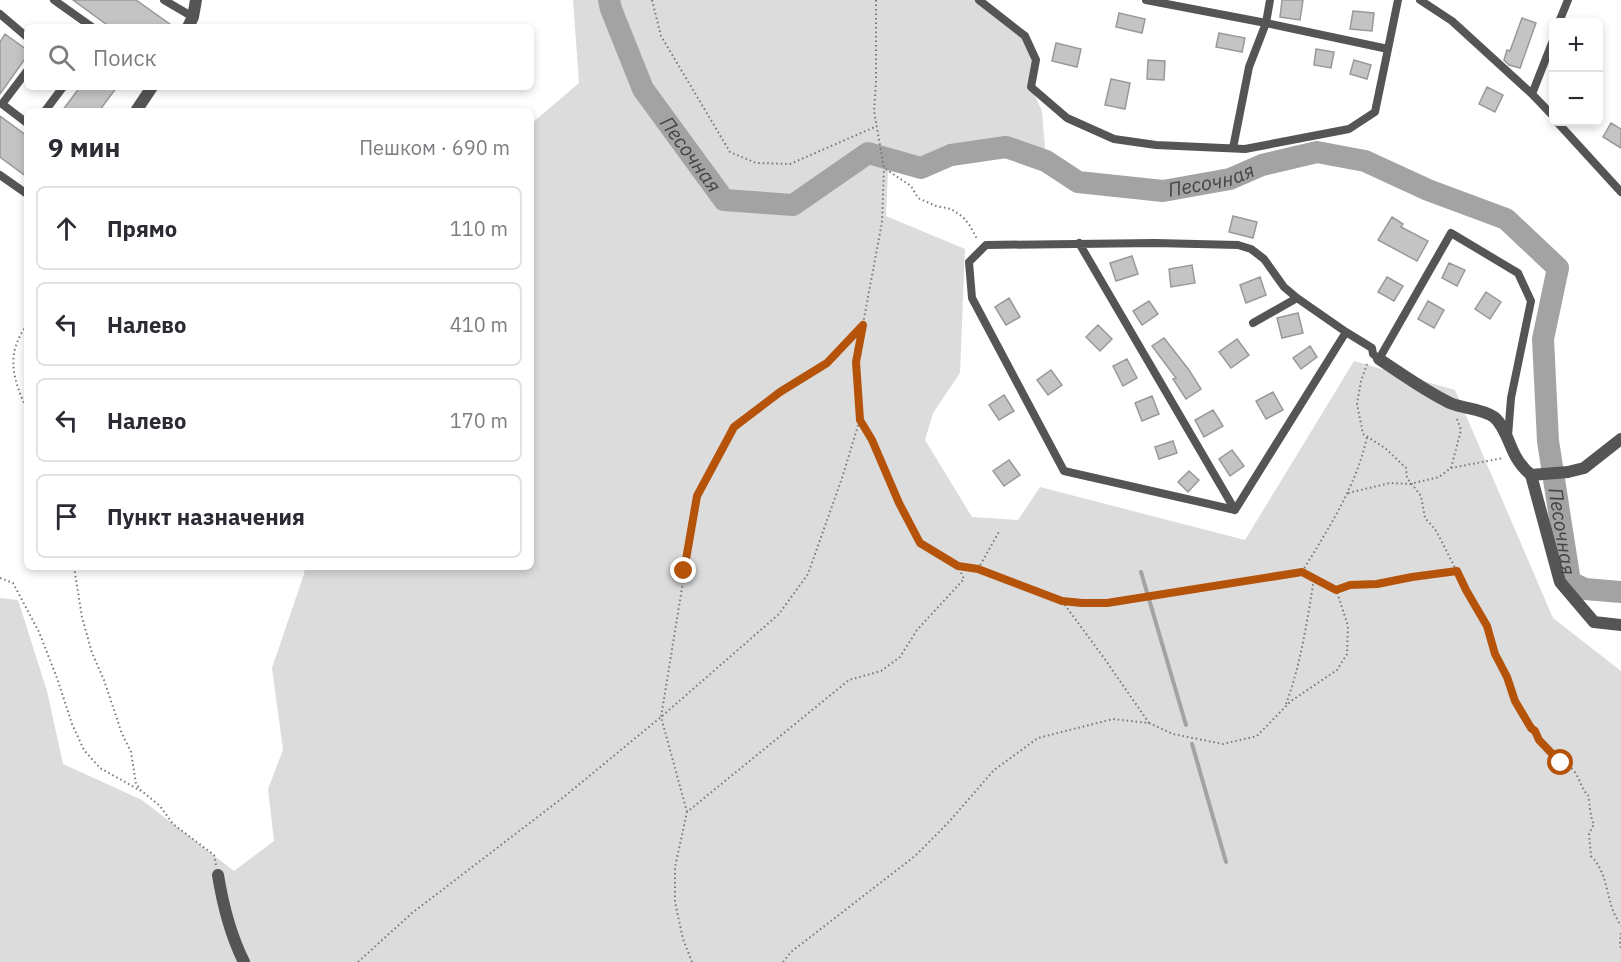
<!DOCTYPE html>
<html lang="ru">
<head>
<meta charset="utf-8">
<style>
  body { margin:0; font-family:"IBM Plex Sans",sans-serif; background:#f7f7f7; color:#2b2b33 }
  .controls { position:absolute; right:18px; top:18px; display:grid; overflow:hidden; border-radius:9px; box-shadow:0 3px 9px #0003 }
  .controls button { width:54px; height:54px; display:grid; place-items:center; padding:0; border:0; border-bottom:2px solid #e1e1e2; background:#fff; color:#2b2b33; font:30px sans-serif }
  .stop { position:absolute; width:18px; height:18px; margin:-14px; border:4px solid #b45309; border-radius:50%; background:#fff }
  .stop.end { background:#b45309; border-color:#fff; box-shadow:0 2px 6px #0008 }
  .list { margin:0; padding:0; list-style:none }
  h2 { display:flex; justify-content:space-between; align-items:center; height:78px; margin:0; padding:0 24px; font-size:26px }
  h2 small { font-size:20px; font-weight:400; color:#7c7c81 }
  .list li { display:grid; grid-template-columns:39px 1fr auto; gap:18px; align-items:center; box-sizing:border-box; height:84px; margin:0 12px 12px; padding:0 12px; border:2px solid #e1e1e2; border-radius:9px }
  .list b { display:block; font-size:22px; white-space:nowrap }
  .list em { font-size:20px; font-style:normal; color:#7c7c81 }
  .icon { flex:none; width:33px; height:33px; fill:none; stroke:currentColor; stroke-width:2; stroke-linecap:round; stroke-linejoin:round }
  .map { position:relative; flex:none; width:1621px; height:962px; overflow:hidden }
  .search { position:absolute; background:#fff; box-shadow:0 3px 9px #0003; left:24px; top:24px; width:510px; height:66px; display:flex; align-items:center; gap:15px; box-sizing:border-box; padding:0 21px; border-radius:9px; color:#7c7c81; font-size:22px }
  .panel { position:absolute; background:#fff; box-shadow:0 3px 9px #0003; left:24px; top:108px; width:510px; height:462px; border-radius:9px }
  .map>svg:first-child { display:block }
  .green { fill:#dcdcdc }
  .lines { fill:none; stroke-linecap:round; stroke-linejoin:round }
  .stream { stroke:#a3a3a3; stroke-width:4 }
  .river { stroke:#a3a3a3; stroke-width:22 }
  .building { fill:#c4c4c4; stroke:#999; stroke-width:1.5 }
  .path { stroke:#777; stroke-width:2; stroke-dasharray:1.5 3; stroke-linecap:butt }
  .lane { stroke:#555; stroke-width:8 }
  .street { stroke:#555; stroke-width:12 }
  .route { stroke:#b45309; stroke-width:8 }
  .labels { text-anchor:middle; stroke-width:6; stroke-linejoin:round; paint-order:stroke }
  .water-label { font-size:20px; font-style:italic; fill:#444; stroke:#fff }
</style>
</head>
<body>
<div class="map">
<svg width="1621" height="962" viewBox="0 0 1621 962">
  <rect width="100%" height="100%" fill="#fff"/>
  <path class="green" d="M573,0h406l46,36 11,24 -5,27 11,24 4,50 -40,-14 -55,8 -30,13 -33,4 -2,44 79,33 -5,124 -27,40 -8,27 47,77 46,3 22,-33 205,53 109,-179 101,29 98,228 68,53v291h-1621v-364l18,2 29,91 16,73 79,36 92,71 40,-30 -6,-52 15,-39 -11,-82 32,-94 1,-7h226v-443l48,-41z"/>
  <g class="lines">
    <path class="stream" d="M1141,572l45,153
      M1192,744l34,118"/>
    <path class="river" id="s1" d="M609,0l2,9 32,80 81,111 69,5 75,-52 53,15 30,-13 55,-8 40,14 32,21 85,9 67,-12 32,-14 55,-13 48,9 63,29 78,29 52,49 -15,71 5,102 22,141 15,7 36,3"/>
  </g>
  <path class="building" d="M73,0h63l38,27h-64z
    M1282,0h21l-3,20 -20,-3z
    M1353,11l21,2 -2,18 -22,-2z
    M1119,13l26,6 -3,14 -26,-6z
    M1522,18l14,5 -16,45 -11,-3 -5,-5 3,-10 3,1z
    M1219,33l26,5 -3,14 -26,-5z
    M5,34l22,16v6l-27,38v-52z
    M1056,43l25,6 -4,18 -25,-6z
    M1316,49l18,3 -3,16 -17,-3z
    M1148,60l17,1 -1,19 -17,-1z
    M1354,60l17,5 -4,14 -17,-5z
    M1111,79l19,4 -5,26 -20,-4z
    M80,87h37l-18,24h-37z
    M1487,87l16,8 -8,17 -16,-8z
    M0,116l27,20v41l-27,-20z
    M1611,123l10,6v19l-18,-11z
    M1233,216l24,6 -4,16 -24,-6z
    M1392,217l11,7 -2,3 27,14 -11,20 -39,-21z
    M1132,256l6,18 -22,7 -6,-18z
    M1449,263l16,7 -8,16 -15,-8z
    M1192,265l3,18 -24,4 -2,-18z
    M1260,277l6,18 -20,8 -6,-18z
    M1387,277l16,9 -9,15 -16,-9z
    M1486,292l15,10 -11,17 -15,-10z
    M1009,298l11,19 -14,8 -11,-18z
    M1149,301l9,13 -16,11 -9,-14z
    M1428,301l16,9 -10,18 -16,-9z
    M1298,313l5,20 -21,5 -5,-20z
    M1098,325l14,14 -12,12 -14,-14z
    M1164,338l25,32 12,19 -15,10 -13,-20 3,-1 -24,-32z
    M1237,339l12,16 -18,13 -12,-16z
    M1310,346l7,11 -16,12 -8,-11z
    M1127,359l10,19 -14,8 -10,-20z
    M1051,370l11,15 -14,10 -11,-15z
    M1273,392l10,18 -17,9 -10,-18z
    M1004,395l10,16 -15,9 -10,-15z
    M1152,396l7,18 -17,7 -7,-18z
    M1213,410l10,16 -19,11 -9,-17z
    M1173,441l4,12 -18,6 -4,-12z
    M1232,450l12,16 -14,10 -11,-17z
    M1009,460l11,15 -16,11 -11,-15z
    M1189,471l10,9 -11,12 -10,-10z"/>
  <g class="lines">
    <path class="path" d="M652,0l9,36 69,116 26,11 34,1 87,-38
      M876,0v82l-2,29 10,57 27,18 7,12 18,8 15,3 12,8 7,9 7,13
      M863,324l19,-102 2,-54
      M27,325c-22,29 -14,54 0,85
      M1367,364l-6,17 -4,23 6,30 22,14 21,20 1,10 14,18 4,22 10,11 7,13 24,48 21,36 8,28 12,23 8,24 16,27c6,5 8,13 14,19 5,5 11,13 17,16 5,3 8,3 12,8 6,7 7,18 14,24 2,8 2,23 6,29l-5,10 2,22c16,16 15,38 23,57 2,5 5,9 7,13
      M1451,468l10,-38 -4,-11
      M1348,493l42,-10 20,1 29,-7 12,-9 52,-10
      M74,567l8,50 10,36 12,27 18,54 9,18 5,32 5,6
      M978,569l22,-39
      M1302,572c26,-43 54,-85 65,-135
      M0,578l13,5 26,49 18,46 15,46 12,26 16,18 43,24 17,14 13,18 41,31 2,10
      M1336,589l14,-4 27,-1 35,-7 45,-6
      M1062,601l42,57 45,65
      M1286,704c15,-40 21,-83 28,-125
      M687,812l-26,-95 36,-221 37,-69 46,-35 47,-29 35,-36
      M1621,933l-1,10 1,5
      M358,962l54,-49 153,-117 96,-79 118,-103 29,-40 35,-99 17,-56
      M692,962l-9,-23 -8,-37v-35l12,-55 162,-132 32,-9 19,-14 17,-27 47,-51 -6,-13
      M783,962l8,-10 124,-96 32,-32 47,-54 44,-32 75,-19 36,4 24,11 50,10 34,-8 34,-35 46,-31 10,-16 1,-28 -12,-37 -34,-17 -195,31h-25l-20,-2 -84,-32 -20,-3 -38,-23 -21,-40 -27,-63 -12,-20 -4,-58 7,-37"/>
    <path class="lane" d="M54,0l38,27
      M164,0l29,17
      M979,0l46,36 11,24 -5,27 36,31 47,21 42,6 89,4 104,-20 26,-17 13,-63
      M1146,0l120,23 122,26 10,-49
      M1420,0l32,21 80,73 22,-56
      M0,14l27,23
      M1559,22l9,-22
      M27,71l-25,33 25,19
      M1532,94l22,23
      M45,111l18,-24
      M1557,122l64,70
      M1233,148l16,-81 17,-44 4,-23
      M0,175l27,19
      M1079,243l156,267
      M1253,323l44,-25
      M1346,332l-111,178 -171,-39 -92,-173 -3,-36 17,-17 169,-2 83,2 13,4 13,10 20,28 13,11 49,34 26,16 1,6 6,5 72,-126 67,40 13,28 -20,97 -3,38"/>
    <path class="street" d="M188,27l5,-10 3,-17
      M136,111l16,-24
      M1379,359c23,15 46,32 71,44 14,6 31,5 44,14 11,9 15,28 22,40 4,7 8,12 15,18l29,107 34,40 27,3
      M1531,475l37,-3 16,-4 37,-29
      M218,875c5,31 12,59 26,87"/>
  </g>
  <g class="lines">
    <path class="route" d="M684,571l13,-75 37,-69 46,-35 47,-29 36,-38 -7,37 4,58 12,20 27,63 21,40 38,23 20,3 84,32 20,2h25l195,-31 34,18 14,-5 27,-1 35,-7 45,-6 9,19 21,36 8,28 12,23 8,24 16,27 4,3 4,9 22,23"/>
  </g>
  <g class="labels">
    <g class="water-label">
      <text dy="7" stroke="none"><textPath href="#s1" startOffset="176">Песочная</textPath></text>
      <text dy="7" stroke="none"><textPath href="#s1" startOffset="752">Песочная</textPath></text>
      <text dy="7" stroke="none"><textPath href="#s1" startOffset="1401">Песочная</textPath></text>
    </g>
  </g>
</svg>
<div class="controls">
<button>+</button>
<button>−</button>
</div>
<div class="stop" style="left:1561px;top:763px"></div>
<div class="stop end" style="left:684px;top:571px"></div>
<div class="search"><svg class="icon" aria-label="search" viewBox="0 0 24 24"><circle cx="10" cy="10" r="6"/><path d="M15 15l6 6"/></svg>Поиск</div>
<section class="panel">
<h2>9 мин<small>Пешком · 690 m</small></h2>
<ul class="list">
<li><svg class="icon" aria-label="ahead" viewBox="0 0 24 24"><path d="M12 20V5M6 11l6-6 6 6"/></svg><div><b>Прямо</b></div><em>110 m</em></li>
<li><svg class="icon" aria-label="left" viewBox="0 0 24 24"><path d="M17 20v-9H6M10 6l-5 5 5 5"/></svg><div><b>Налево</b></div><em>410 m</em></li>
<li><svg class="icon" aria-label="left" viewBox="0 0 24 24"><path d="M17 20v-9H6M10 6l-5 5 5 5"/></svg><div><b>Налево</b></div><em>170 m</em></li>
<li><svg class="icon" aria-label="arrive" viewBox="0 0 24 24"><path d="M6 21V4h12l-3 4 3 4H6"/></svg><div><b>Пункт назначения</b></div></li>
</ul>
</section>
</div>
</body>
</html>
